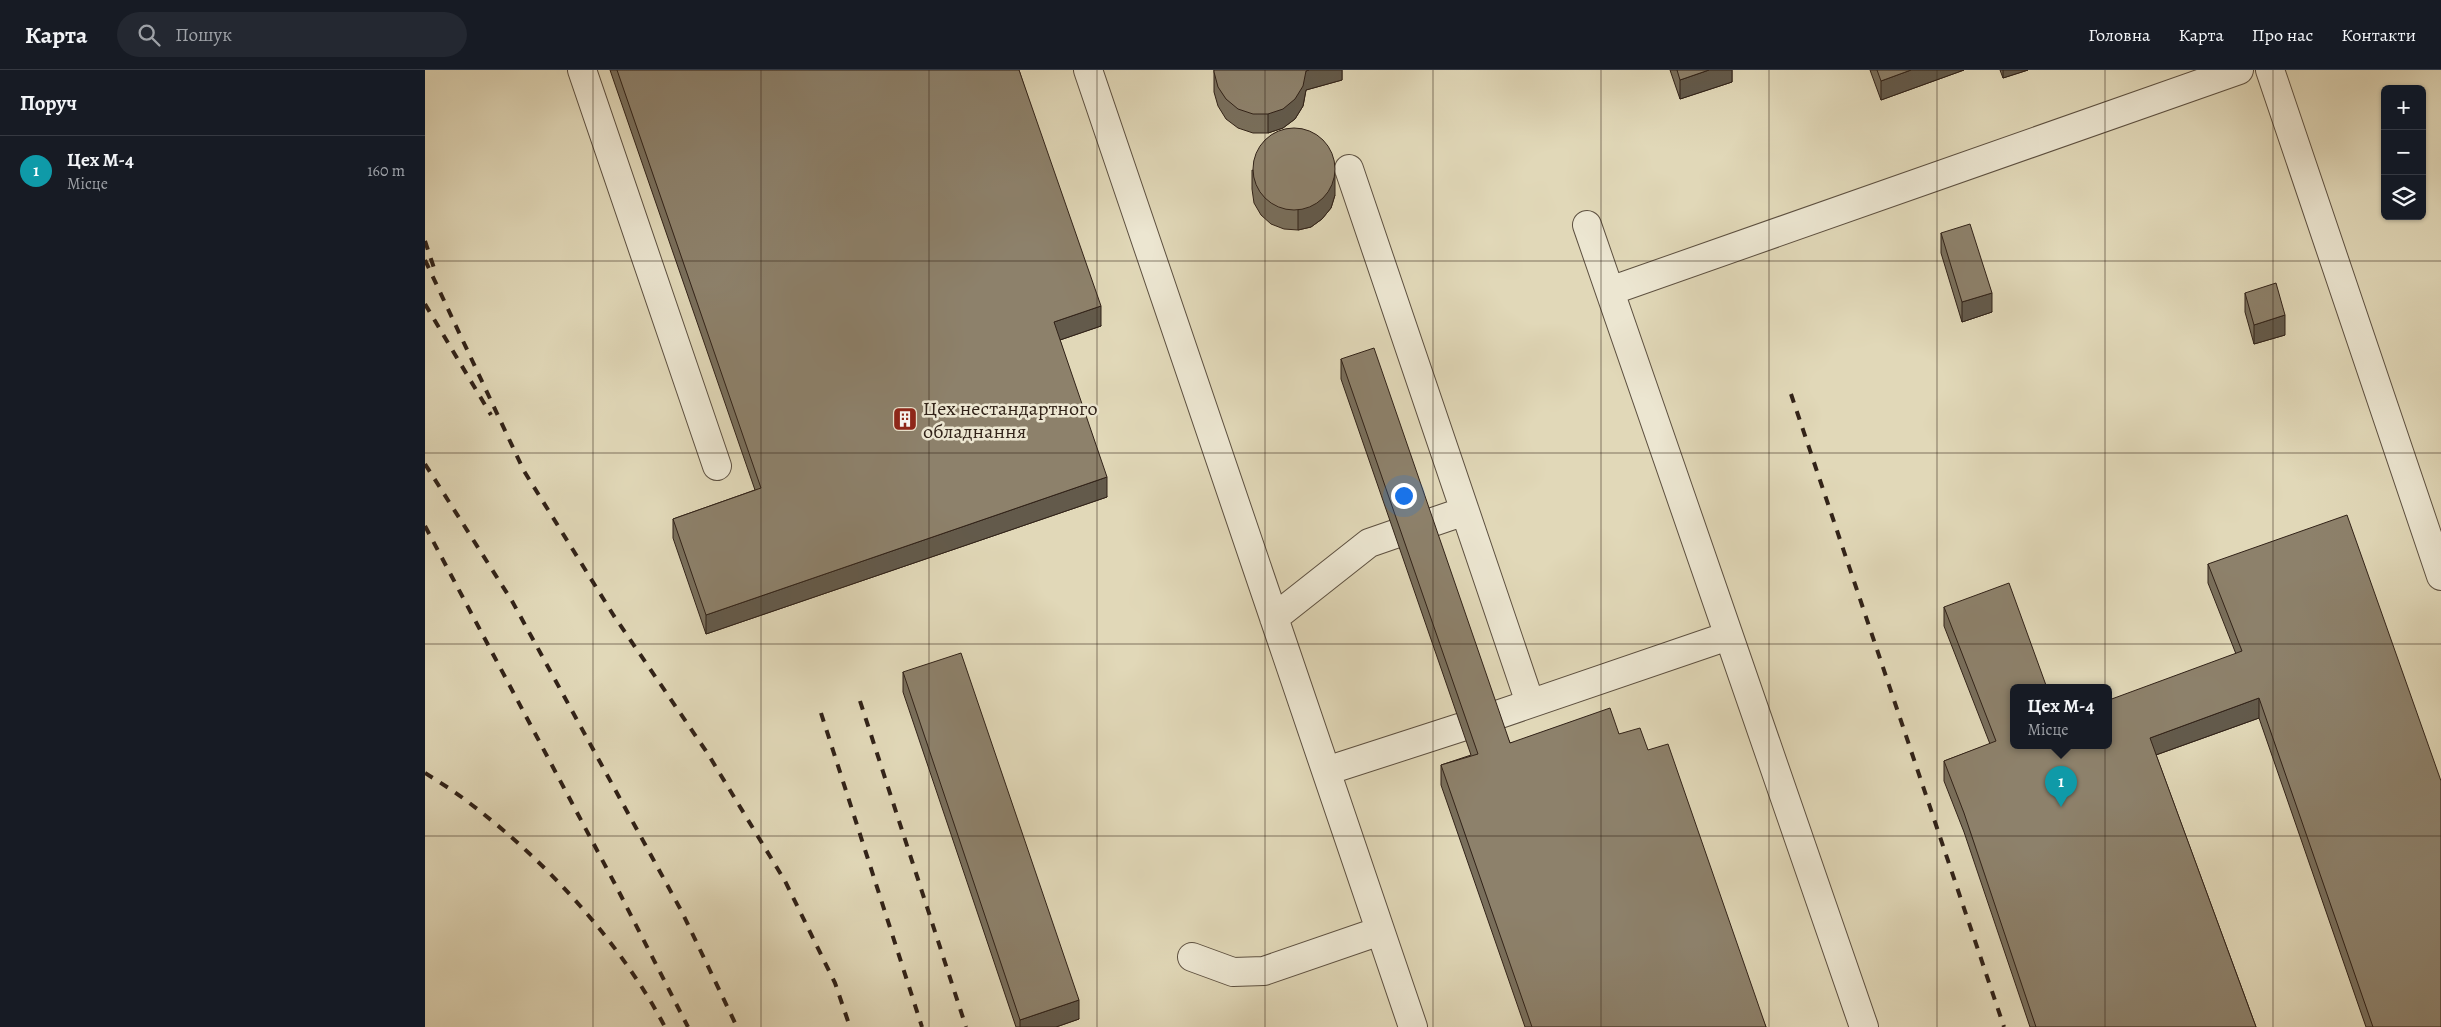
<!DOCTYPE html>
<html lang="uk">
<head>
<meta charset="utf-8">
<style>
  body { margin:0; font-family:Alegreya,serif; background:#242831; color:#f1f3f6 }
  .controls { position:absolute; right:15px; top:15px; display:grid; overflow:hidden; border-radius:8px; box-shadow:0 1px 4px #0004 }
  .controls button { width:45px; height:45px; display:grid; place-items:center; padding:0; border:0; border-bottom:1px solid #363941; background:#171b24; color:#f1f3f6; font:25px sans-serif }
  .you { position:absolute; left:978px; top:425px; width:18px; height:18px; margin:-12px; border:4px solid #fff; border-radius:50%; background:#1a73e8; box-shadow:0 0 0 8px #1a73e833 }
  .badge { display:grid; place-items:center; width:32px; height:32px; border-radius:50%; background:#db2777; color:#fff; font-size:16px; font-weight:700 }
  .pin { position:absolute; translate:-50% -41px; filter:drop-shadow(0 1px 2px #0008) }
  .pin::after { content:''; position:absolute; top:26px; width:18px; height:15px; background:inherit; clip-path:polygon(0 0,100% 0,50% 100%) }
  .popup { position:absolute; left:1585px; top:614px; width:102px; height:65px; box-sizing:border-box; display:grid; place-content:center; border-radius:8px; background:#171b24; filter:drop-shadow(0 1px 4px #0005); font-size:16px; white-space:nowrap; color:#9ea1a6 }
  .popup b { font-size:19px; color:#f1f3f6 }
  .popup::after { content:''; position:absolute; left:50%; top:100%; margin-left:-10px; border:10px solid transparent; border-top-color:#171b24 }
  .list { margin:0; padding:0; list-style:none }
  h2 { display:flex; justify-content:space-between; align-items:center; height:65px; margin:0; padding:0 20px; font-size:21px }
  h2 small { font-size:16px; font-weight:400; color:#9ea1a6 }
  .list li { display:grid; grid-template-columns:32px 1fr auto; gap:15px; align-items:center; box-sizing:border-box; height:70px; padding:0 20px; border-top:1px solid #363941 }
  .list b { display:block; font-size:19px; white-space:nowrap }
  .list p { margin:0; font-size:16px; white-space:nowrap; color:#9ea1a6 }
  .list em { font-size:16px; font-style:normal; color:#9ea1a6 }
  .icon { flex:none; width:28px; height:28px; fill:none; stroke:currentColor; stroke-width:2; stroke-linecap:round; stroke-linejoin:round }
  .map { position:relative; flex:none; width:2016px; height:957px; overflow:hidden }
  header { display:flex; align-items:center; gap:30px; box-sizing:border-box; height:70px; padding:0 25px; background:#171b24; border-bottom:1px solid #363941 }
  header strong { font-size:24px }
  nav { display:flex; gap:28px; margin-inline-start:auto; font-size:18px }
  .search { width:350px; height:45px; background:#242831; display:flex; align-items:center; gap:12px; box-sizing:border-box; padding:0 18px; border-radius:28px; color:#9ea1a6; font-size:19px }
  main { display:flex }
  aside { flex:1; background:#171b24 }
  .map>svg:first-child { display:block }
  .lines { fill:none; stroke-linecap:round; stroke-linejoin:round }
  .minor-casing { stroke:#5d5040; stroke-width:30 }
  .minor { stroke:#ece6d1; stroke-width:28 }
  .rail { stroke:#312218; stroke-width:4; stroke-dasharray:9 9; stroke-linecap:butt }
  .wall { fill:#796f5c; stroke:#312218 }
  .shaded-wall { fill:#635a4b; stroke:#312218 }
  .building { fill:#8d816b; stroke:#312218 }
  .grid { fill:none; stroke:#312218; stroke-width:1; stroke-opacity:0.55 }
  .labels { text-anchor:middle; stroke-width:5; stroke-linejoin:round; paint-order:stroke }
  .poi-label { font-size:20px; fill:#312218; stroke:#ece6d1; text-anchor:start }
</style>
</head>
<body>
<header>
<strong>Карта</strong>
<div class="search"><svg class="icon" aria-label="search" viewBox="0 0 24 24"><circle cx="10" cy="10" r="6"/><path d="M15 15l6 6"/></svg>Пошук</div>
<nav><a>Головна</a><a>Карта</a><a>Про нас</a><a>Контакти</a></nav>
</header>
<main>
<aside>
<h2>Поруч<small></small></h2>
<ul class="list">
<li><span class="badge" style="background:#0f9aa8">1</span><div><b>Цех М-4</b><p>Місце</p></div><em>160 m</em></li>
</ul>
</aside>
<div class="map">
<svg width="2016" height="957" viewBox="0 0 2016 957">
  <rect width="100%" height="100%" fill="#e1d8b8"/>
  <filter id="stains"><feTurbulence type="fractalNoise" baseFrequency=".004" numOctaves="4"/><feColorMatrix values="0 0 0 0 .2 0 0 0 0 .09 0 0 0 0 .02 0 0 0 .5 -.17"/></filter>
  <radialGradient id="worn" r=".72"><stop offset=".6" stop-color="#630" stop-opacity="0"/><stop offset="1" stop-color="#630" stop-opacity=".3"/></radialGradient>
  <g class="lines">
    <defs>
      <path id="minor" d="M157,0l135,396
        M663,0l325,957
        M1845,0l171,506
        M924,99l181,534
        M1162,155l277,802
        M1185,221l629,-221
        M1002,454l38,-13
        M849,548l95,-75 26,-9
        M1069,646l234,-80
        M901,701l136,-44
        M767,887l41,15 31,-1 116,-40"/>
    </defs>
    <use href="#minor" class="minor-casing"/>
    <use href="#minor" class="minor"/>
    <path class="rail" d="M0,171l9,27
      M0,190l99,211 90,145 94,138 77,127 50,102 15,44
      M0,234l66,111
      M1366,324l213,633
      M0,394l87,137 170,311 55,115
      M0,456l191,360 72,141
      M435,631l106,326
      M396,643l101,314
      M0,703c16,10 32,20 47,32 75,57 149,138 193,222"/>
  </g>
  <path class="wall" d="M185,0h409l82,256 -41,14 47,157 -401,137 -33,-96v-19l82,-29z
    M789,0h128v10l-36,10 -3,16 -8,13 -12,9 -15,5h-15l-15,-5 -12,-9 -8,-13 -4,-14z
    M1245,0h62v12l-52,17z
    M1445,0h94l-83,30z
    M1575,0h28l-25,8z
    M827,100l83,25 -4,13 -9,11 -11,8 -13,3 -14,-1 -13,-5 -10,-9 -7,-12 -2,-14z
    M1516,163l51,79 -30,10 -21,-69z
    M1820,223l40,42 -31,9 -9,-32z
    M916,289l169,384 109,-9 29,16 118,277h-241l-84,-242v-20l30,-10 -130,-376z
    M1783,494l233,463h-75l-107,-309 -103,37 100,272h-226l-66,-195 -20,-51v-20l46,-17 -46,-118v-19l69,139 223,-92 -28,-71z
    M478,602l176,347 -23,8h-40l-113,-335z"/>
  <path class="shaded-wall" d="M884,0h33v10l-36,10 -3,16 -8,13 -12,9 -15,5v-19l38,-43z
    M1284,0h23v12l-52,17v-19z
    M1486,0h53l-83,30v-19z
    M1578,0h25l-25,8z
    M910,105v20l-4,13 -9,11 -11,8 -13,3v-20z
    M1567,223v19l-30,10v-20z
    M676,236v20l-47,16v-20z
    M1860,245v20l-31,9v-19z
    M682,407v20l-401,137v-19z
    M1834,628v20l-109,39v-19z
    M654,930v19l-23,8h-36v-7z"/>
  <path class="building" d="M192,0h402l82,236 -47,16 53,155 -401,138 -33,-96 88,-31z
    M789,0h95l-3,1 -3,15 -8,13 -12,10 -15,5h-15l-15,-5 -12,-10 -8,-12 -4,-15z
    M1252,0h32l-29,10z
    M1452,0h34l-30,11z
    M828 99a41 41 0 1 1 82 0a41 41 0 1 1-82 0Z
    M1545,154l22,69 -30,9 -21,-69z
    M1851,213l9,32 -31,10 -9,-32z
    M949,278l136,395 100,-35 9,26 21,-6 8,22 20,-6 98,283h-234l-91,-262 37,-11 -137,-395z
    M1922,445l94,266v246h-68l-114,-329 -109,40 106,289h-220l-72,-214 -20,-52 52,-20 -52,-134 65,-24 38,105h-34v58h96v-46l133,-49 -34,-87z
    M536,583l118,347 -59,20 -117,-348z"/>
  <path class="grid" d="M168,0v957M336,0v957M504,0v957M672,0v957M840,0v957M1008,0v957M1176,0v957M1344,0v957M1512,0v957M1680,0v957M1848,0v957M0,191h2016M0,383h2016M0,574h2016M0,766h2016"/>
  <defs>
    <symbol id="building-square" viewBox="-11 -11 22 22"><rect x="-9" y="-9" width="18" height="18" rx="4" fill="#8f2418" stroke="#ece6d1"/><path d="M-4-6H4V6H1V3H-1V6H-4ZM-2.5-4.3h1.7v1.8h-1.7ZM.8-4.3h1.7v1.8H.8ZM-2.5-1h1.7V.8h-1.7ZM.8-1h1.7V.8H.8Z" fill="#fff"/></symbol>
  </defs>
  <g fill-rule="evenodd">
    <use href="#building-square" x="466" y="335" width="28" height="28"/>
  </g>
  <g class="labels">
    <g class="poi-label">
      <text x="498" y="345">Цех нестандартного<tspan x="498" dy="23">обладнання</tspan></text>
    </g>
  </g>
  <rect width="100%" height="100%" filter="url(#stains)"/>
  <rect width="100%" height="100%" fill="url(#worn)"/>
</svg>
<div class="controls">
<button>+</button>
<button>−</button>
<button><svg class="icon" aria-label="layers" viewBox="0 0 24 24"><path d="M12 4l9 5-9 5-9-5zM3 14l9 5 9-5"/></svg></button>
</div>
<div class="you"></div>
<div class="pin badge" style="left:1636px;top:737px;background:#0f9aa8">1</div>
<div class="popup"><b>Цех М-4</b>Місце</div>
</div>
</main>
</body>
</html>
